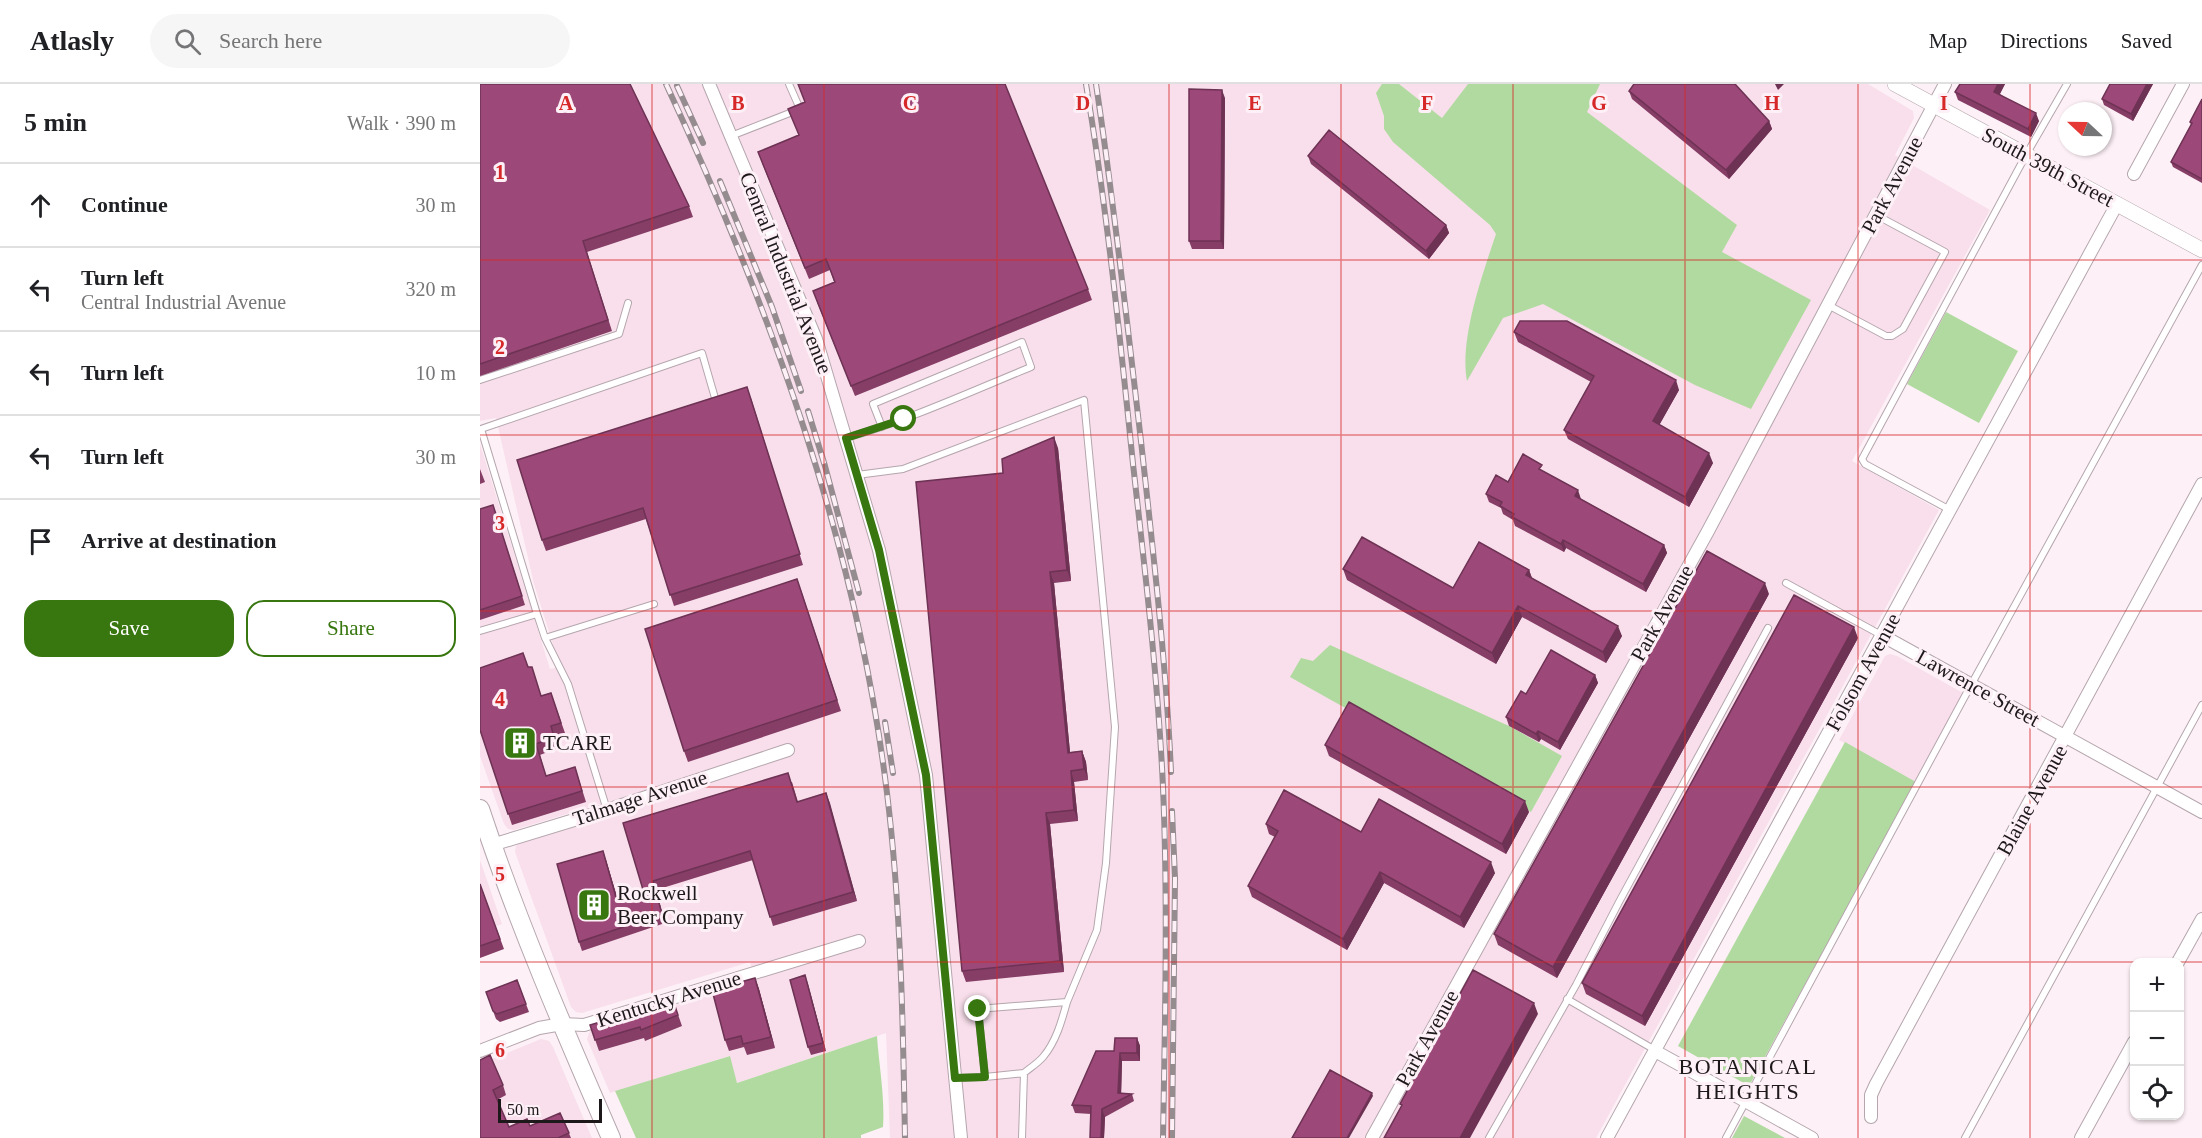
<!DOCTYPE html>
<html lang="en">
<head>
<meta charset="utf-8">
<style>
  body { margin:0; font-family:"Times New Roman",serif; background:#f6f6f6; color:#202124 }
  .controls { position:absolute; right:18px; bottom:18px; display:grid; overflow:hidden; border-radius:12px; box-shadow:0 2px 4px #0004 }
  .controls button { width:54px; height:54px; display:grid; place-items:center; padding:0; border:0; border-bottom:2px solid #e0e0e0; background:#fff; color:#202124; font:30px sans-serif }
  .compass { position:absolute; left:1578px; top:18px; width:54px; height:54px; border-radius:50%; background:#fff; box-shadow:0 2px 4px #0004; rotate:292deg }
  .scale { position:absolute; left:18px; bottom:15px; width:104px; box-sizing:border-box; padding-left:6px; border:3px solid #1d181a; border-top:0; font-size:16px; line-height:21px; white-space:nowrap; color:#1d181a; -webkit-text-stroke:4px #fdf0f6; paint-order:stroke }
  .stop { position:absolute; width:18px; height:18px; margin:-14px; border:4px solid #38760f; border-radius:50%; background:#fff }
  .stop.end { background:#38760f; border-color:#fff; box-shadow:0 2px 6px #0008 }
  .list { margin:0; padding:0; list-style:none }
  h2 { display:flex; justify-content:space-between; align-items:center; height:78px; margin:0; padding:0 24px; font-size:26px }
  h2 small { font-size:20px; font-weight:400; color:#757577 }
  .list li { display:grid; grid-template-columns:39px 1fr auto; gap:18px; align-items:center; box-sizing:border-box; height:84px; padding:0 24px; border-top:2px solid #e0e0e0 }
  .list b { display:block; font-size:22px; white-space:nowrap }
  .list p { margin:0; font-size:20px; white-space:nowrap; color:#757577 }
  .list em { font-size:20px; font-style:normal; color:#757577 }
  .actions { display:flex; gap:12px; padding:18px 24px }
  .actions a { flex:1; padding:14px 0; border:2px solid #38760f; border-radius:18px; text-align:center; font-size:21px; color:#38760f }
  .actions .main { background:#38760f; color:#fff }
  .icon { flex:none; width:33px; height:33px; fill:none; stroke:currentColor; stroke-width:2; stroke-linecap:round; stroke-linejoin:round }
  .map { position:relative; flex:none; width:1722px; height:1054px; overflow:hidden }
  header { display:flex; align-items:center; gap:36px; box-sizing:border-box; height:84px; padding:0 30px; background:#fff; border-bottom:2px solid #e0e0e0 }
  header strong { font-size:28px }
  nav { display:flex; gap:33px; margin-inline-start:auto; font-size:21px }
  .search { width:420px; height:54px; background:#f6f6f6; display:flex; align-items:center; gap:15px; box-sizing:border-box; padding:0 21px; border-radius:33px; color:#757577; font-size:22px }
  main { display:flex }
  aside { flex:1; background:#fff }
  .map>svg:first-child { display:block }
  .built { fill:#f8dfeb }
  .green { fill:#b1daa0 }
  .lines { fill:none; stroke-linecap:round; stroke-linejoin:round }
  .service-casing { stroke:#b5a6ad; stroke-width:8 }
  .minor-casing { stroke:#b5a6ad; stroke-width:14 }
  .tertiary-casing { stroke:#b5a6ad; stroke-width:16 }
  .secondary-casing { stroke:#b5a6ad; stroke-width:20 }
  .service { stroke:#fff; stroke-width:6 }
  .minor { stroke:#fff; stroke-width:12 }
  .tertiary { stroke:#fff; stroke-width:15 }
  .secondary { stroke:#fff; stroke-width:18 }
  .rail-casing { stroke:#958c90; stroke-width:6 }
  .rail { stroke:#fdf0f6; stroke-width:4; stroke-dasharray:11; stroke-linecap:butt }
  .wall { fill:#863e67 }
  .shaded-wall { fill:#6d3254 }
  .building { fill:#9c4878; stroke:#6d3254; stroke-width:1.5 }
  .route { stroke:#38760f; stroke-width:8 }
  .grid { fill:none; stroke:#d62828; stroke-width:1.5; stroke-opacity:0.55 }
  .labels { text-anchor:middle; stroke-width:6; stroke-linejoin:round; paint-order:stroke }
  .street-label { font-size:21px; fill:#1d181a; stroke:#fdf0f6 }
  .poi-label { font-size:21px; fill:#1d181a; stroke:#fdf0f6; text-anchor:start }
  .neighbourhood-label { font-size:22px; letter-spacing:1.5px; fill:#1d181a; stroke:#fdf0f6 }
  .grid-label { font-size:20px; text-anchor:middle; font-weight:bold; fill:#d62828; stroke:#fdf0f6; stroke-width:6; stroke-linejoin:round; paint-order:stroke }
</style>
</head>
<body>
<header>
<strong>Atlasly</strong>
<div class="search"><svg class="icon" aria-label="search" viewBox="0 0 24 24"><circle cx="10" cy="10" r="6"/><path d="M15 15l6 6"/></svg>Search here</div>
<nav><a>Map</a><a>Directions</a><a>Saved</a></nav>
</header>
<main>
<aside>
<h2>5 min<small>Walk · 390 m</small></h2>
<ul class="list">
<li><svg class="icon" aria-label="ahead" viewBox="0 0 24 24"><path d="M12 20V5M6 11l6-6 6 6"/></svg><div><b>Continue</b></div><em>30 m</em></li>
<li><svg class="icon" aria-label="left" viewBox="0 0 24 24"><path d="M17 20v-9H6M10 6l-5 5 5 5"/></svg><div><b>Turn left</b><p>Central Industrial Avenue</p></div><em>320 m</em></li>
<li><svg class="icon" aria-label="left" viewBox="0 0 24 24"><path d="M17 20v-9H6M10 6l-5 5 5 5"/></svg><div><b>Turn left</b></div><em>10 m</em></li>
<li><svg class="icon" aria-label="left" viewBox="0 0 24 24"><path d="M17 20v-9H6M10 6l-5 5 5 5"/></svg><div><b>Turn left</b></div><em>30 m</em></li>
<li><svg class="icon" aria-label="arrive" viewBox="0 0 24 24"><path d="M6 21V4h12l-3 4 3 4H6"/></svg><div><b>Arrive at destination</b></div></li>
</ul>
<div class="actions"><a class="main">Save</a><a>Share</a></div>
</aside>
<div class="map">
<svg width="1722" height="1054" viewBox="0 0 1722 1054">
  <rect width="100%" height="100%" fill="#fdf0f6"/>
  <path class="built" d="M0,0h1388l45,27 1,7 -19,37 95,55 -138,251 87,49 -343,628h-706l-4,-105 -149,50 -8,-27 -119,37 -23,-54 4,-11 165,-45 -6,-21 -168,51 -6,-1 -5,-5 -56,-155 1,-6 4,-3 96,-28 -3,-15 -99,30 -6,-1 -4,-5 -24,-68v-312l70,225 10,-2 -26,-83 -38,-166 -16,3z
    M1410,570l7,2 66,37 -47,89 -77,-42 46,-84z
    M0,776l22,64 -22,8z
    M61,955l8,2 4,6 39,91h-112v-74z"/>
  <path class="green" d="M902,0h17l43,34 26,-34h132l-13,28 150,113 -15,27 89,48 -60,109 -56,-24 -152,-81 -40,14 -36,63c-8,-42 16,-108 29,-147l-6,-9 -97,-83 -9,-13v-13l-8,-23z
    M1466,228l72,39 -39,72 -72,-39z
    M850,561l179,81 53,30 -31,56 -241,-135 11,-19 12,3z
    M1365,658l71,40 -167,304 -71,-40z
    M397,952c2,30 8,61 6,91l-22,8v3h-225l-21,-47 115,-35 7,27z
    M1264,1032l41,22h-53z"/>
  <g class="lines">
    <defs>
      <path id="service" d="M251,52l69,-27 -11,-25
        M1348,221l58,31h6l11,-7 42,-77 -69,-37
        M0,296l139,-46 9,-31
        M366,354c63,-18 124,-46 185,-71l-9,-25 -149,62 9,23
        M377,391l46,-6 181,-69 31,327 -9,136 -9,67 -30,72 -89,7 7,68 -29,1
        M1470,426l-85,-46 -3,-5 164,-304 41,-71
        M1306,499l97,53
        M57,530l8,24 23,46 39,126
        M0,547l57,-17 -56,-185 221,-76 13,45
        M65,554l109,-34
        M1087,915l88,51
        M544,989c6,-5 14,-10 19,-16 13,-15 19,-37 24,-55
        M505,993l39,-4 -2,65
        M1009,1054l87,-153 43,-83 149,-274
        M1246,1054l245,-453 231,-420
        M1485,1054l237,-433"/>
      <path id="minor" d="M229,0l107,255 63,211 47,225 35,363
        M1654,90l49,-90
        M1403,552l319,176
        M12,761l115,-35 181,-60
        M1698,878l24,-43
        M0,967l59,-23 23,-4 22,1 275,-84
        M1175,967l157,87
        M1391,1033v-22l5,-11 326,-600
        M892,1054l336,-607 237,-447
        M1127,1054l510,-934
        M1601,1054l53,-96"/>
      <path id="tertiary" d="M1415,0l307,166"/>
      <path id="secondary" d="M0,725c37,112 84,221 131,329"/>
    </defs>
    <use href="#service" class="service-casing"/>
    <use href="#minor" class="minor-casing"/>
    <use href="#tertiary" class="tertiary-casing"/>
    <use href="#secondary" class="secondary-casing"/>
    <use href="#service" class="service"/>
    <use href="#minor" class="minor"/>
    <use href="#tertiary" class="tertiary"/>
    <use href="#secondary" class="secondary"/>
    <defs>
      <path id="rail" d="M186,0c105,225 191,462 221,709 14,115 16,230 18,345
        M606,0c21,126 34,253 47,380 12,107 25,215 30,323 5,117 2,234 0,351
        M616,0c18,119 31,238 45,357 12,110 25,220 30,331
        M197,2l26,57
        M240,97l52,126 29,84
        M328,327l17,55 34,127
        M405,638l8,51
        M692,727l3,67 -3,260"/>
    </defs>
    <use href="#rail" class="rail-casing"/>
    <use href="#rail" class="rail"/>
  </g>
  <path class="wall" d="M0,0l209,122 4,11 -106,35 25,79 -132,45z
    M1480,0h45l-5,10 39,27 -8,16 -73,-37 -3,-8z
    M1673,0l-20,37 -29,-16 -2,-6z
    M1149,7l140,30 3,8 -43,50 -97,-80z
    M745,14l-1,151h-32l-3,-8z
    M1722,15v84l-29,-16 -2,-5 20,-37 -1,-3z
    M828,72l138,69 3,8 -20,26 -118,-95z
    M282,79l326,126 4,11 -237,96 -38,-94 17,-20 -4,-12 -21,9z
    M1034,248l165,58 -20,35 54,38 -24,44 -121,-68 -4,-9 27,-48 -73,-40z
    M271,314l52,167 -129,41 -28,-87 -100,32 -4,-11z
    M578,364l13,133 -17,2 16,169 12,-1 4,11 2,18 -14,2 4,39 -28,3 14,148 -98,10 -4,-11 41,-498z
    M0,385l5,13 -5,2z
    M1064,388l37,27 83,46 3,8 -21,39 -80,-44 -2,4 -49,-26 -2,-6 -10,-6 -2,-6 -12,-6 -3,-8 22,-12z
    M0,425l16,5 29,91 -45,15z
    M863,485l110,19 76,-18 3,8 90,58 -16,27 -84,-46 -26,47 -149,-84z
    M321,506l40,121 -153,51 -4,-11z
    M1289,510l-212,384 -59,-33 -4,-11z
    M1378,554l-213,388 -59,-32 -4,-11z
    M52,583l9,29 10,-3 14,40 -10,4 3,11 -18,7 6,21 29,-9 11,35 -74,23 -32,-95z
    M1115,591l3,8 -38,67 -19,-11 -2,3 -30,-16 -3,-9 20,-23z
    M845,661l204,67 -23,42 -177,-98z
    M312,698l6,20 28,-9 31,108 -84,25 -20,-66 -97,30 9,33 -83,28 -3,-9 27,-82 12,41 26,-8 -21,-70z
    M786,740l95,8 134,41 -31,55 -80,-45 -37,67 -95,-53 -4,-11 27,-49 -6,-3z
    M0,800l24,65 -24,9z
    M325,891l21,76 -15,4 -3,-8z
    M275,894l4,11 16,59 -28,7 -3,-8 -15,4 -4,-11z
    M37,896l12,32 -29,10 -4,-3 -10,-27z
    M193,916l9,26 -37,15 -1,-3 -45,13 -9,-26z
    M657,954l3,8v15h-18l-1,32 11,1 2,7 -29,16 -1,21h-14l1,-24 -16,-1 -3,-8 42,-54z
    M0,976l23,25 3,10 -9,5 12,27 21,-1 30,-13 11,25h-91z"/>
  <path class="shaded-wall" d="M1295,0h9l-6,6z
    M1518,0h7l-8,15 -3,-7z
    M1667,0h6l-20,37 -2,-7z
    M742,6l3,8 -1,151 -3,-8z
    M1556,29l3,8 -8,16 -3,-8z
    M1289,37l3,8 -43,50 -3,-9z
    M966,141l3,8 -20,26 -3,-8z
    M1196,296l3,10 -23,41 -3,-10z
    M574,353l4,11 13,133 -4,-11z
    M1229,369l4,10 -24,44 -4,-10z
    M1098,406l3,9 -3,5 -3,-8z
    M1083,456l3,8 -2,4 -3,-8z
    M1184,461l3,8 -21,39 -3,-8z
    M1049,486l4,11 -7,-6z
    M570,488l4,11 17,180 -3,-10z
    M1285,499l4,11 -212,384 -4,-11z
    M1038,522l4,11 -26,47 -4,-11z
    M1138,542l4,10 -16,27 -3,-11z
    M1374,543l4,11 -213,388 -3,-10z
    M1115,591l3,8 -38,67 -2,-8z
    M1058,647l3,8 -2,3 -3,-8z
    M602,667l4,11 2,18 -4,-11z
    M591,687l3,11 4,39 -4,-11z
    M346,709l4,10 27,98 -4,-9z
    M1045,717l4,11 -23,42 -4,-10z
    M566,729l4,11 14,148 -4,-11z
    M123,767l3,9 15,50 -4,-9z
    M1011,778l4,11 -31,55 -4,-11z
    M900,788l4,11 -37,67 -4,-11z
    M173,797l3,9 9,33 -3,-9z
    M325,891l3,9 18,67 -3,-8z
    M275,894l4,11 16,59 -4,-11z
    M1054,919l4,11 -68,124h-10z
    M657,954l3,8v15l-3,-8z
    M640,969l2,8 -1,39 -3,-7z
    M892,1009l1,3 -24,42h-2z
    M622,1025l3,8 -1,21h-3z"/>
  <path class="building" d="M0,0h150l59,122 -106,35 25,79 -128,44z
    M318,0h207l83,205 -237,97 -38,-95 22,-9 -9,-23 -21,9 -47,-116 41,-17 -11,-26 17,-7z
    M1154,0h101l34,37 -43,49 -97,-79z
    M1480,0h38l-4,8 42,21 -8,16 -73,-37z
    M1630,0h37l-16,30 -29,-15z
    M709,5l33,1 -1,151h-32z
    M1722,15v80l-31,-17 21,-39 -2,-1z
    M849,46l117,95 -20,26 -118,-95z
    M1040,237h47l109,59 -23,41 56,32 -24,44 -121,-67 30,-54 -80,-44z
    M267,303l53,167 -130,41 -27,-87 -101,32 -25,-80z
    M574,353l13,133 -17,2 18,181 14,-2 2,18 -13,2 3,39 -28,3 14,148 -98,10 -46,-489 87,-9 -1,-14z
    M1043,370l19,11 -3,4 39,21 -3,6 89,49 -21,39 -80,-44 -2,4 -49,-27 2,-3 -14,-8 2,-4 -16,-8 10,-19 12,7z
    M13,421l29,91 -42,14v-101z
    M882,453l91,51 26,-46 50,28 -3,5 92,51 -15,26 -85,-46 -26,47 -149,-84z
    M1227,467l58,32 -212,384 -59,-33z
    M317,495l40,121 -153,51 -39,-122z
    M1314,511l60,32 -212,389 -60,-33z
    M1071,566l44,25 -37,67 -20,-11 -2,3 -30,-17 15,-26 5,3z
    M43,569l5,14h4l9,29 10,-3 10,30 -10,3 3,11 -18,7 10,32 29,-9 7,24 -74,23 -28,-84v-62z
    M869,618l176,99 -23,43 -177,-99z
    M308,689l9,29 29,-9 27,99 -83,25 -20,-66 -97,30 9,33 -83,28 -22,-78 46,-13 14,50 27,-8 -21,-70z
    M804,706l77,42 18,-33 112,63 -31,55 -80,-45 -37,67 -95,-53 30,-55 -12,-7z
    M0,800l20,55 -20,7z
    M993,886l61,33 -74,135h-76l18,-33 -2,-1z
    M325,891l18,68 -15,4 -18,-67z
    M275,894l16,59 -28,7 -2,-8 -16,4 -13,-50z
    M37,896l9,24 -29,10 -4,-3 -7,-19z
    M193,916l5,15 -37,15 -1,-3 -45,13 -5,-15z
    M635,954h22v15h-17l-2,40 14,1 -30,15 -1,29h-11l1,-32 -19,-1 24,-54h18z
    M10,971l13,30 -10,5 16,37 18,-8 3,7 30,-13 9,20 -11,5h-78v-78z
    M850,986l42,23 -25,45h-55z"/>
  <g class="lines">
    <path class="route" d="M424,335l-58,19 33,112 47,225 29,303 30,-1 -7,-68"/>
  </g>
  <path class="grid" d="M172,0v1054M344,0v1054M517,0v1054M689,0v1054M861,0v1054M1033,0v1054M1205,0v1054M1378,0v1054M1550,0v1054M0,176h1722M0,351h1722M0,527h1722M0,703h1722M0,878h1722"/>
  <defs>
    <symbol id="building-square" viewBox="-11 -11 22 22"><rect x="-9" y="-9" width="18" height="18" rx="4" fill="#38760f" stroke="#fdf0f6"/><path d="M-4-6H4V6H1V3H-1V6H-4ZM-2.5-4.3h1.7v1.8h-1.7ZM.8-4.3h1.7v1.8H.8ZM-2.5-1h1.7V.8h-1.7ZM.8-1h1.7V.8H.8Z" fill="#fff"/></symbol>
  </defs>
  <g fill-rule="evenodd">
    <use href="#building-square" x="21" y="640" width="38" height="38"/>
    <use href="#building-square" x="95" y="802" width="38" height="38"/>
  </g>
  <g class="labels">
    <g class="street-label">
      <text transform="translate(1568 83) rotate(28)" y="7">South 39th Street</text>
      <text transform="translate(1412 101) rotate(-62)" y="7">Park Avenue</text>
      <text transform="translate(306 189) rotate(68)" y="7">Central Industrial Avenue</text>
      <text transform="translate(1182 529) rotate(-61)" y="7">Park Avenue</text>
      <text transform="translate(1383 588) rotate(-61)" y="7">Folsom Avenue</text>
      <text transform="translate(1498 604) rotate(29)" y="7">Lawrence Street</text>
      <text transform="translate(160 714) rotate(-18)" y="7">Talmage Avenue</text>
      <text transform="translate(1552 716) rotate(-61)" y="7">Blaine Avenue</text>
      <text transform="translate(189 915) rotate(-17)" y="7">Kentucky Avenue</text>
      <text transform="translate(947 954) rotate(-61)" y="7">Park Avenue</text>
    </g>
    <g class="poi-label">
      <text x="63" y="666">TCARE</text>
      <text x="137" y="816">Rockwell<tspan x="137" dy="24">Beer Company</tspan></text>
    </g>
    <g class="neighbourhood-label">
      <text x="1268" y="990">BOTANICAL<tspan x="1268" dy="25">HEIGHTS</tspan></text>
    </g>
  </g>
  <g class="grid-label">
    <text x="86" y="26">A</text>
    <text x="258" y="26">B</text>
    <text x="430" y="26">C</text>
    <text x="603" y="26">D</text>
    <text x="775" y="26">E</text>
    <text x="947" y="26">F</text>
    <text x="1119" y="26">G</text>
    <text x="1292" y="26">H</text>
    <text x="1464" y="26">I</text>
    <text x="20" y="95">1</text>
    <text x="20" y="270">2</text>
    <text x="20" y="446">3</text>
    <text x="20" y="622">4</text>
    <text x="20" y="797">5</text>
    <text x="20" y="973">6</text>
  </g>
</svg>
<div class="controls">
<button>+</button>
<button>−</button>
<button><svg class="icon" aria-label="locate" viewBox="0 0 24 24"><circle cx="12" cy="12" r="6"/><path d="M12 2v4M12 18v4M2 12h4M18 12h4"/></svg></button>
</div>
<svg class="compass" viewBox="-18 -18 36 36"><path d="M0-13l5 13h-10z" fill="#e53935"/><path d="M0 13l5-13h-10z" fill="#757577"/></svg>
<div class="scale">50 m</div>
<div class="stop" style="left:424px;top:335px"></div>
<div class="stop end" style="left:498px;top:925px"></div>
</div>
</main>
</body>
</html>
